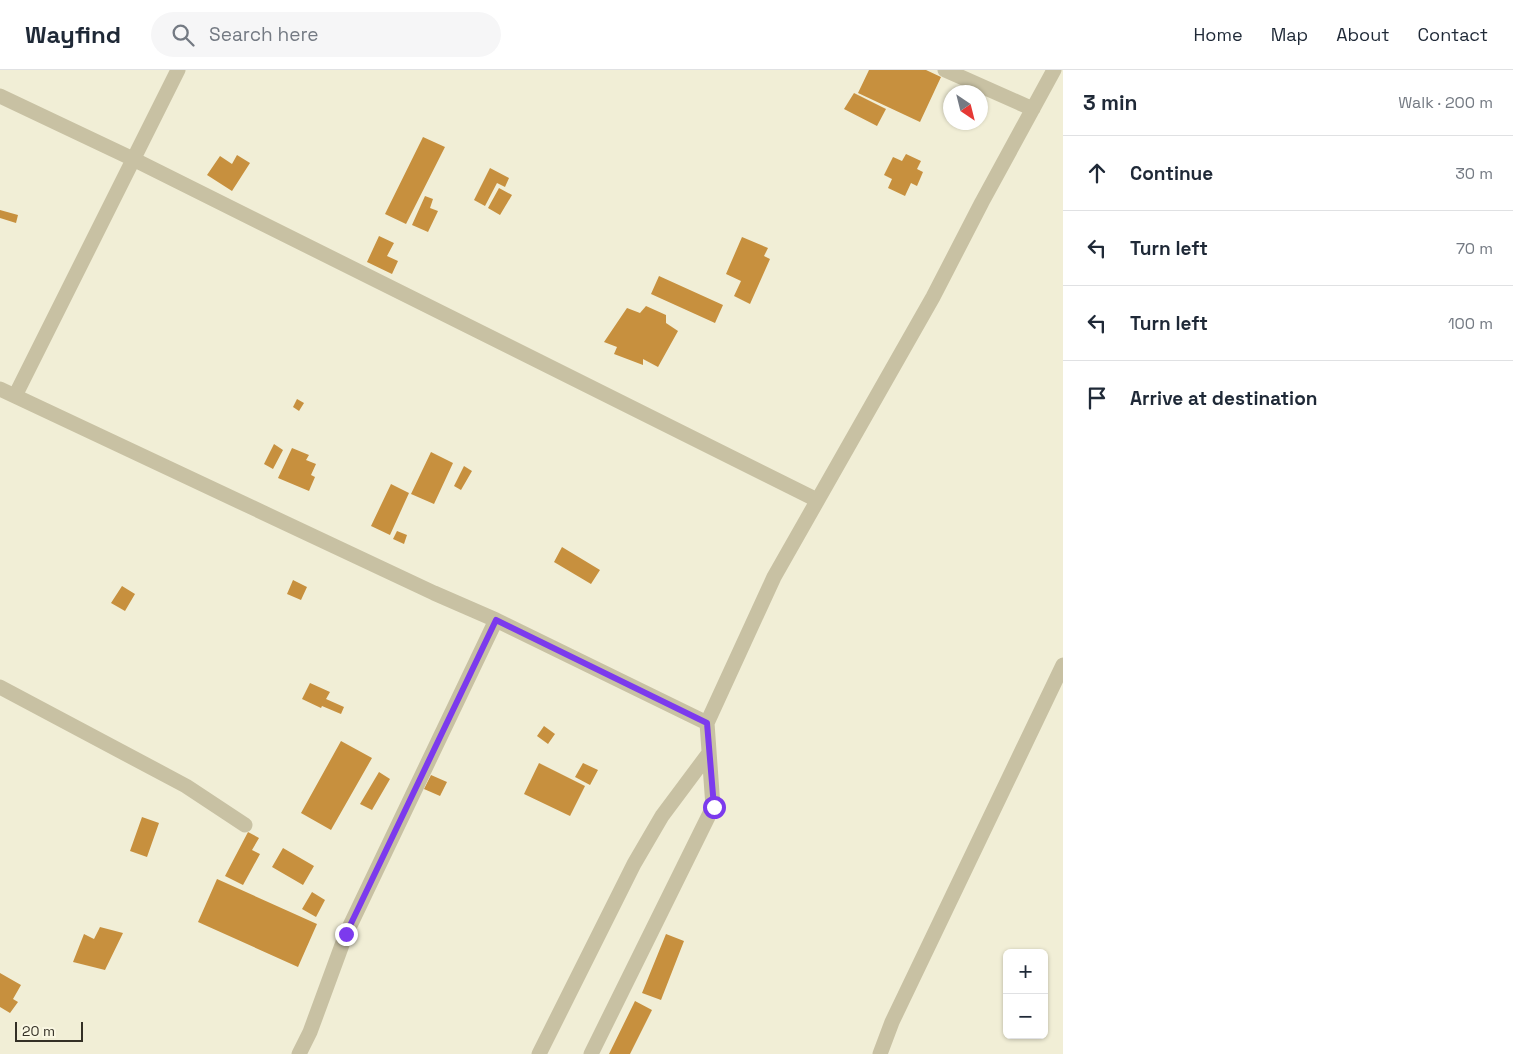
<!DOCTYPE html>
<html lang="en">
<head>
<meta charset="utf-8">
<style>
  body { margin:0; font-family:"Space Grotesk",sans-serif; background:#f6f6f7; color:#1f2937 }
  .controls { position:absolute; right:15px; bottom:15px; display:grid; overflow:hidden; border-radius:8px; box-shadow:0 1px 4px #0004 }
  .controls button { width:45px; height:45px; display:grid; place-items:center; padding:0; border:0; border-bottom:1px solid #e0e1e3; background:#fff; color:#1f2937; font:25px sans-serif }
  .compass { position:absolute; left:943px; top:15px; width:45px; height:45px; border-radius:50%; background:#fff; box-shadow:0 1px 4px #0004; rotate:145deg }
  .scale { position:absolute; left:15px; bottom:12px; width:68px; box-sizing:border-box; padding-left:5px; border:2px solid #332f25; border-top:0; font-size:14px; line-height:18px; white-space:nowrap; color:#332f25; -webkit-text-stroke:4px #f9f6e2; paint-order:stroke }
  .stop { position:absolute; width:15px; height:15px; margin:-11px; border:4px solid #7c3aed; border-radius:50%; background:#fff }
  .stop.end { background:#7c3aed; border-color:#fff; box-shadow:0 1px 5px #0008 }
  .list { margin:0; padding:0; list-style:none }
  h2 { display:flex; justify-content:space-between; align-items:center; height:65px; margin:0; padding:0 20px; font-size:21px }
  h2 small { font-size:16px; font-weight:400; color:#747a83 }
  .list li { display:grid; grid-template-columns:32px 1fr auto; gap:15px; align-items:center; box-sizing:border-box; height:75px; padding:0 20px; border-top:1px solid #e0e1e3 }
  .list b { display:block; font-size:19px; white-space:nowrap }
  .list em { font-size:16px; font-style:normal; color:#747a83 }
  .icon { flex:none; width:28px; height:28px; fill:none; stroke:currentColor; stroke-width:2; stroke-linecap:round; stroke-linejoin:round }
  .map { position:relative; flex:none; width:1063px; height:984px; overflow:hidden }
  header { display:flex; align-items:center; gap:30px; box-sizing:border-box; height:70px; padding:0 25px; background:#fff; border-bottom:1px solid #e0e1e3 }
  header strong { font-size:24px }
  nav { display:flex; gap:28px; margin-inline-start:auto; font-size:18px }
  .search { width:350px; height:45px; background:#f6f6f7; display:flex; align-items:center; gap:12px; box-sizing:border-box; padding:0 18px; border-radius:28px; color:#747a83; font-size:19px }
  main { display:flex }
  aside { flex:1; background:#fff }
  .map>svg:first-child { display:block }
  .building { fill:#c7903e }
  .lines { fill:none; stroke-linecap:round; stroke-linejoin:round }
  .minor { stroke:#c8c1a3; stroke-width:15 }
  .route { stroke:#7c3aed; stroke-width:6 }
</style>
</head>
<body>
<header>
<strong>Wayfind</strong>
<div class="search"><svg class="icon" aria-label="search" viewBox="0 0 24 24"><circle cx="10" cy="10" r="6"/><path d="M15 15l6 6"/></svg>Search here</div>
<nav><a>Home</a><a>Map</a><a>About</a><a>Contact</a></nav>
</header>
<main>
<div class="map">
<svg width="1063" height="984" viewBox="0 0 1063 984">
  <rect width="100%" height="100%" fill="#f1eed6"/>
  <path class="building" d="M869,0h57l15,7 -21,45 -62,-29z
    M854,23l32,16 -9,17 -33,-17z
    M423,67l22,10 -39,77 -21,-10z
    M906,84l15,7 -4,8 6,3 -6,14 -6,-3 -6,13 -17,-8 4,-9 -8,-4 9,-18 9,4z
    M237,85l13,8 -18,28 -25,-16 13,-19 12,8z
    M490,98l19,10 -4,9 -8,-4 -12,23 -11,-6z
    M499,118l13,7 -12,20 -12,-7z
    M425,126l8,3 -3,9 8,3 -10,21 -16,-7z
    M0,140l18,5 -2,8 -16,-5z
    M379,166l15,7 -7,13 11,5 -6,13 -25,-12z
    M742,167l26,11 -4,8 6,3 -20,45 -16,-8 7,-15 -15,-7z
    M659,206l64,29 -8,18 -64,-29z
    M646,236l20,9v8l12,8 -20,36 -15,-8v6l-29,-11 3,-7 -13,-5 23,-34 13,5z
    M297,329l7,4 -5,8 -6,-4z
    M274,374l9,6 -10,19 -9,-5z
    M292,378l17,7 -3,5 10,4 -5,11 4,2 -6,14 -31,-13z
    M431,382l22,11 -19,41 -23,-10z
    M464,396l8,5 -11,19 -7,-4z
    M391,414l18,9 -19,42 -19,-9z
    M397,461l10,4 -3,9 -11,-5z
    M562,477l38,23 -9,14 -37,-22z
    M293,510l14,7 -6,13 -14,-6z
    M122,516l13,8 -10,17 -14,-8z
    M310,613l20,9 -4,7 18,8 -3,7 -19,-8 -1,2 -19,-9z
    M544,656l11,8 -7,10 -11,-8z
    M341,671l31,17 -41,72 -30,-17z
    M539,693l46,23 -15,30 -46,-22z
    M583,693l15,7 -8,15 -15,-8z
    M379,702l11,7 -18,31 -12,-6z
    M431,705l16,7 -7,14 -16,-7z
    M142,747l17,6 -12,34 -17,-6z
    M248,762l11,6 -7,12 8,4 -17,31 -18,-9z
    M283,778l31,18 -11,19 -31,-18z
    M217,809l100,45 -19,43 -100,-45z
    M312,822l13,8 -9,17 -14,-8z
    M100,857l23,6 -18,37 -32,-8 11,-28 10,5z
    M666,864l18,7 -23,59 -19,-7z
    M0,903l21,12 -8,14 5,3 -8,11 -10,-6z
    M635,931l17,9 -22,44h-21z"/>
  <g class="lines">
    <path class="minor" d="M945,0l88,39
      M0,26l133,63 684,341
      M0,319l434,204 62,27 211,103
      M15,326l163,-326
      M0,617l186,99 59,39
      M299,984l11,-22 36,-98 150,-314
      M539,984l95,-190 28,-48 47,-63
      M591,984l122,-247 -6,-84 67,-146 159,-280 49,-95 72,-132
      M880,984l12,-32 171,-357"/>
  </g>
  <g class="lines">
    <path class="route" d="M346,864l150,-314 211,103 7,84"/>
  </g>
</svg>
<div class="controls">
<button>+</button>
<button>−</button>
</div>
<svg class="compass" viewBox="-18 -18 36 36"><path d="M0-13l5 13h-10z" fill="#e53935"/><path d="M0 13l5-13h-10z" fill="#747a83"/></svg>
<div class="scale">20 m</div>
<div class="stop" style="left:714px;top:737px"></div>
<div class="stop end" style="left:346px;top:864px"></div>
</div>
<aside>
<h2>3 min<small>Walk · 200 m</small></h2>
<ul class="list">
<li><svg class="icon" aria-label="ahead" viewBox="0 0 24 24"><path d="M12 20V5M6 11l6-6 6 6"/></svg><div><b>Continue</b></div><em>30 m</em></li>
<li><svg class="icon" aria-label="left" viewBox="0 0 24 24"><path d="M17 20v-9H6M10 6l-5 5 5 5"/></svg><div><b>Turn left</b></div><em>70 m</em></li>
<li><svg class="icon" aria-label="left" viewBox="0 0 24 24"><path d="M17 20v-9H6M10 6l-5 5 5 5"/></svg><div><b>Turn left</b></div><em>100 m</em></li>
<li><svg class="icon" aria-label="arrive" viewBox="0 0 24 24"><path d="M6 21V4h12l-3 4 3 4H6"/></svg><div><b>Arrive at destination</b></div></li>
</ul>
</aside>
</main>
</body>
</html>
